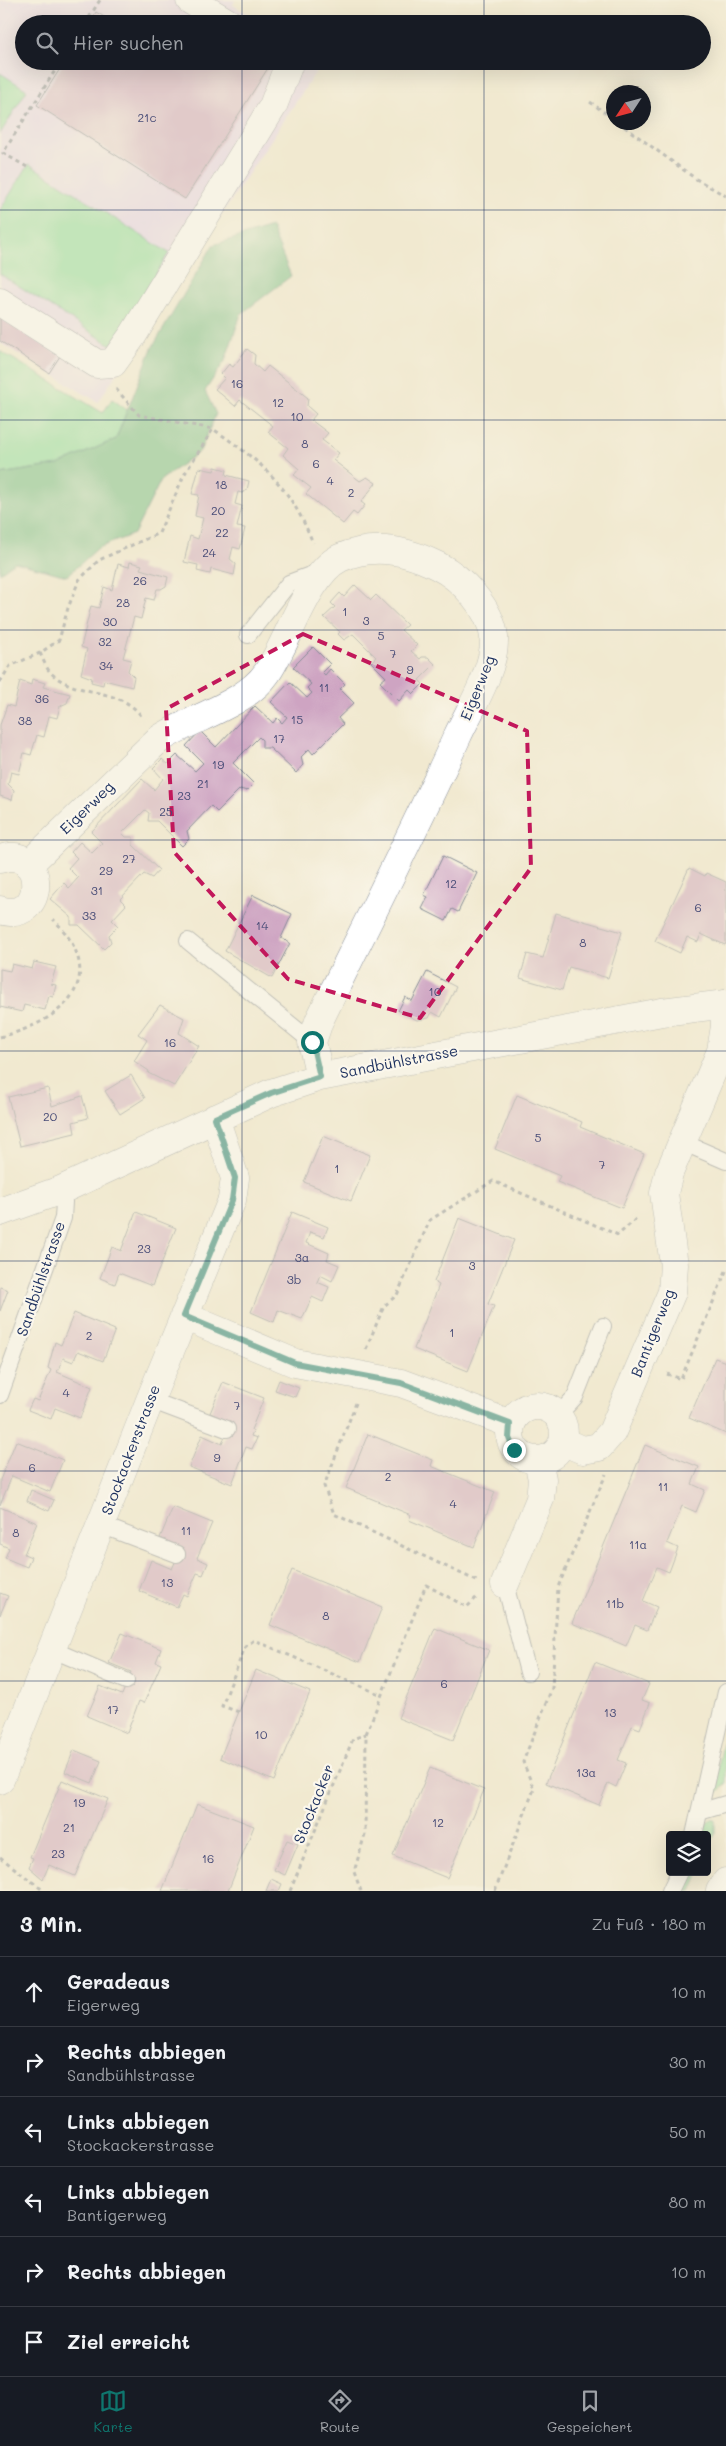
<!DOCTYPE html>
<html lang="de">
<head>
<meta charset="utf-8">
<style>
  body { margin:0; font-family:Mali,sans-serif; background:#242831; color:#f1f3f6 }
  .controls { position:absolute; right:15px; bottom:15px; display:grid; overflow:hidden; border-radius:5px; box-shadow:0 5px 20px #0002 }
  .controls button { width:45px; height:45px; display:grid; place-items:center; padding:0; border:0; border-bottom:1px solid #363941; background:#171b24; color:#f1f3f6; font:25px sans-serif }
  .compass { position:absolute; left:606px; top:85px; width:45px; height:45px; border-radius:50%; background:#171b24; box-shadow:0 5px 20px #0002; rotate:234deg }
  .stop { position:absolute; width:15px; height:15px; margin:-11px; border:4px solid #0f766e; border-radius:50%; background:#fff }
  .stop.end { background:#0f766e; border-color:#fff; box-shadow:0 1px 5px #0008 }
  .list { margin:0; padding:0; list-style:none }
  h2 { display:flex; justify-content:space-between; align-items:center; height:65px; margin:0; padding:0 20px; font-size:21px }
  h2 small { font-size:16px; font-weight:400; color:#9ea1a6 }
  .list li { display:grid; grid-template-columns:32px 1fr auto; gap:15px; align-items:center; box-sizing:border-box; height:70px; padding:0 20px; border-top:1px solid #363941 }
  .list b { display:block; font-size:19px; white-space:nowrap }
  .list p { margin:0; font-size:16px; white-space:nowrap; color:#9ea1a6 }
  .list em { font-size:16px; font-style:normal; color:#9ea1a6 }
  .icon { flex:none; width:28px; height:28px; fill:none; stroke:currentColor; stroke-width:2; stroke-linecap:round; stroke-linejoin:round }
  .map { position:relative; flex:none; width:726px; height:1891px; overflow:hidden }
  .search { position:absolute; background:#171b24; box-shadow:0 5px 20px #0002; left:15px; right:15px; top:15px; height:55px; display:flex; align-items:center; gap:12px; box-sizing:border-box; padding:0 18px; border-radius:28px; color:#9ea1a6; font-size:19px }
  .sheet { height:485px; background:#171b24 }
  nav { display:flex; justify-content:space-around; align-items:center; box-sizing:border-box; height:70px; border-top:1px solid #363941; background:#171b24; font-size:14px; color:#9ea1a6 }
  nav a { display:grid; justify-items:center; gap:2px }
  nav .on { color:#0f766e }
  .map>svg:first-child { display:block }
  .built { fill:#e5d3f1 }
  .green { fill:#8ddf9f; stroke:#54877e }
  .forest { fill:#72be86; stroke:#467672 }
  .building { fill:#cea4c2 }
  .lines { fill:none; stroke-linecap:round; stroke-linejoin:round }
  .lane-casing { stroke:#868c97; stroke-width:18 }
  .street-casing { stroke:#868c97; stroke-width:29 }
  .secondary-casing { stroke:#868c97; stroke-width:29 }
  .path { stroke:#868c97; stroke-width:3; stroke-dasharray:4 4; stroke-linecap:butt }
  .lane { stroke:#fff; stroke-width:16 }
  .street { stroke:#fff; stroke-width:28 }
  .secondary { stroke:#fff; stroke-width:28 }
  .route { stroke:#0f766e; stroke-width:6 }
  .marked { fill:none; stroke:#c2185b; stroke-width:4; stroke-dasharray:10 6; stroke-linejoin:round }
  .grid { fill:none; stroke:#1b2f5e; stroke-width:1; stroke-opacity:0.55 }
  .labels { text-anchor:middle; stroke-width:4.5; stroke-linejoin:round; paint-order:stroke }
  .number-label { font-size:12px; fill:#484c77 }
  .street-label { font-size:15px; fill:#1b2f5e; stroke:#fbf7ec }
</style>
</head>
<body>
<div class="map">
<svg width="726" height="1891" viewBox="0 0 726 1891">
  <rect width="100%" height="100%" fill="#fbf7ec"/>
  <filter id="ink" filterUnits="userSpaceOnUse"><feTurbulence type="fractalNoise" baseFrequency=".02" numOctaves="2"/><feDisplacementMap in="SourceGraphic" scale="10" xChannelSelector="R" yChannelSelector="G"/><feConvolveMatrix kernelMatrix="1 2 1 2 8 2 1 2 1" color-interpolation-filters="sRGB"/></filter>
  <filter id="wash" filterUnits="userSpaceOnUse"><feTurbulence type="fractalNoise" baseFrequency=".0096" numOctaves="4" result="noise"/><feDisplacementMap in="SourceGraphic" scale="20" xChannelSelector="R" yChannelSelector="G"/><feGaussianBlur stdDeviation="1.12" result="paint"/><feColorMatrix in="noise" values="0 0 0 0 0 0 0 0 0 0 0 0 0 0 0 0 0 1.4 0 .05"/><feComposite in="paint" operator="in"/></filter>
  <g filter="url(#wash)">
    <rect width="100%" height="100%" fill="#f1e9d0"/>
    <path class="built" d="M0,0h235l-2,5 31,19h-240v37h299l-225,341 -98,-59z"/>
    <path class="green" d="M0,73l27,17 -27,44z
      M29,164l140,89 -58,92 -111,-71v-64z
      M0,351l103,62 9,-14 15,11 -11,29 -58,26 -58,9z
      M726,1729v55l-10,9 -2,-5z
      M712,1819l3,1v14l-8,20v-19h-5l3,-10z
      M688,1872h11l-8,19h-11z"/>
    <path class="forest" d="M271,227l20,49 -50,38 -16,47 -20,30 11,23 -16,37 -39,29 -27,54 -36,14 -31,28 -52,-14 -15,11v-99l58,-9 58,-26 36,-91 61,-103z"/>
    <g id="blocks">
      <path class="building" d="M96,12l20,12h-27z
        M65,61h192l11,7 -83,131 -148,-94z
        M0,318l60,38 -11,17 -49,-32z
        M247,349l8,6 -1,9 9,8 5,-6 40,32 -1,8 9,8 -5,6 17,13 -6,7 17,13 -6,7 27,21 7,-4 9,6 -15,19 4,3 -8,10 -4,-3 -10,12 -37,-30 5,-6 -17,-13 5,-6 -16,-14 5,-7 -20,-16 5,-6 -33,-26 -5,6 -20,-17 10,-11 -4,-4 8,-10 4,3z
        M215,467l12,3 -1,5 23,6 -2,9 -5,3 -4,-1 -3,12 7,2 -5,21 8,1 -5,21 -7,-2 -3,12 6,5 -2,11 -23,-6 -1,5 -13,-3 1,-6 -14,-3 6,-26 8,3 5,-21 -8,-2 4,-21 -7,-1 7,-26 15,3z
        M130,562l12,3 -2,4 28,8 -2,9 -5,3h-4l-3,11 -8,-2 -5,21 -7,-2 -11,41 8,2 -3,11 6,6 -2,10 -28,-7 -1,5 -12,-3 1,-4 -11,-4 6,-25 -6,-2 10,-41 8,2 5,-21 8,3 6,-26 11,3z
        M355,585l16,15 5,-5 31,30 -6,5 16,15 -6,6 9,8 2,-2h6l7,7 -16,16 4,4 -10,10 -4,-4 -10,11 -19,-19 6,-5 -15,-15 5,-5 -23,-23 -9,6 -6,-6 2,-2 -16,-15 11,-10 -4,-4 9,-10 4,4z
        M313,647l17,17 -8,8 3,3 5,-6 15,15 -5,5 14,14 -16,15 5,6 -30,30 -4,-5 -8,8 2,8 -7,8 -26,-25h-8v-8l-3,-3 -26,26 21,21 -7,7 -7,-2 -23,23 -6,-6 -24,25 2,8 -7,7 -25,-25h-9l1,-8 -4,-3 -23,23 4,4h7v8l26,25 -7,8 -8,-4 -24,25 6,6 -14,15 6,6 -9,9 2,7 -7,7 -25,-24h-8v-8l-21,-18 14,-16 5,5 9,-10 -10,-10 9,-10 -6,-6 9,-10 12,11 10,-10 -11,-11 51,-53 12,11 4,-5 5,-6 -10,-11 9,-9 6,5 9,-9 18,16 8,-8 -17,-17 14,-15 16,16 39,-41 18,17 4,-5 5,5 5,-6 -16,-15 19,-20 17,16 5,-5 -5,-5 4,-4 -18,-17z
        M32,679l13,4 -2,4 27,7 -3,9 -7,3 -3,12 -8,-2 -5,21 -7,-2 -6,20 -7,-2 -5,21 -8,-2 -3,12 6,6 -2,10 -12,-4v-71l7,-20 7,2 6,-26 11,4z
        M443,856l34,17 -19,39 -6,-3 -6,12 -24,-12 6,-12 -4,-2z
        M689,868l16,8 1,-3 20,9v61l-1,2 -24,-11 -3,8 -11,-5 -7,16 -25,-12z
        M253,895l39,19 -11,24 9,5 -18,35 -47,-27z
        M556,913l66,19 -14,46 -39,-11 -7,23 -42,-12 7,-24 16,4z
        M34,962l22,5 -5,17 5,1 -3,12 -4,-1 -4,14 -21,-5 -2,7 -22,-5v-38l10,2 2,-7 20,5z
        M427,972l29,15 -15,30 -9,-5 -3,6 -12,2 -19,-9 7,-14 7,4z
        M160,1005l24,13 -5,15 20,13 -25,40 -26,-13 1,-2 -15,-10 13,-21 -9,-6z
        M131,1075l14,23 -25,16 -15,-23z
        M48,1088l4,18 30,-10 6,22 -15,4 2,11 -55,13 -12,-49z
        M517,1095l65,27 -2,5 64,27 -22,54 -65,-26 3,-6 -65,-27z
        M323,1136l47,19 -19,46 -47,-19z
        M136,1212l40,16 -24,58 -33,-13 -4,11 -15,-6 12,-31 9,4z
        M292,1212l36,15 -4,10 -14,-5 -4,11 23,10 -2,7 12,5 -7,16 -12,-6 -3,7 12,5 -6,15 -11,-5 -10,22 -24,-9 -4,12 -23,-10z
        M459,1218l55,22 -26,64 6,2 -26,65 -54,-22 25,-64 -5,-3z
        M0,1287l8,3 -8,21z
        M74,1313l41,17 -12,31 -25,-10 -5,11 -10,-4 -6,14 35,15 -12,31 -25,-10 -4,11 -23,-9 5,-11 5,2 13,-31 -3,-2 7,-26 6,3z
        M715,1358l11,4v72l-37,-16z
        M279,1380l20,8 -4,9 -20,-7z
        M223,1382l41,16 -13,32 2,1 -2,5 6,2 -5,11 -6,-2 -14,37 -43,-17 13,-32 20,9 9,-22 -21,-9z
        M368,1434l65,26 -2,6 64,26 -21,55 -65,-27 2,-5 -65,-27z
        M16,1441l47,19 -13,32 -38,-16 -12,29v-25z
        M645,1445l54,22 -7,17 13,6 -9,22 -14,-6 -15,37 11,5 -9,24 -12,-5 -14,34 14,6 -10,23 -12,-5 -9,21 -54,-23z
        M31,1490l23,10 -5,11 -22,-10z
        M0,1507l37,16 -13,31 7,3 -4,10 -22,-9 4,-10 -9,-4z
        M173,1507l39,16 -15,35 11,5 -5,12 -6,-2 -10,23 -4,-2 -6,13 -38,-16 12,-31 21,9 10,-22 -22,-9z
        M292,1570l90,37 -22,55 -90,-37z
        M0,1593l8,3 -8,19z
        M435,1628l54,22 -36,90 -55,-22z
        M122,1633l39,16 -5,13 5,2 -17,39 -5,-2 -12,32 -40,-17 13,-30 22,9 9,-23 -22,-9z
        M595,1662l54,22 -7,16 8,3 -10,26 -8,-3 -14,34 8,3 -10,24 -8,-4 -9,22 -53,-22z
        M256,1670l54,22 -36,89 -54,-23z
        M74,1750l27,11 -9,22 -27,-11z
        M430,1768l54,22 -37,88 -54,-22z
        M62,1780l46,19 -33,77 -26,-11 -6,14 -14,-12 4,-9 -3,-1z
        M197,1804l57,22 -26,65h-66z
        M287,1840l11,4 -13,31 -11,-5z
        M271,1879l11,5 -3,7h-13z"/>
    </g>
  </g>
  <g filter="url(#ink)">
    <use href="#blocks" fill-opacity="0" stroke="#868c97" stroke-width="1"/>
    <g class="lines">
      <defs>
        <path id="lane" d="M248,635l41,-52 32,-12
          M188,941l124,101
          M682,1142l44,19
          M0,1395l63,-177 1,-16 -3,-12
          M150,1400l77,29
          M558,1415l17,-18 28,-71
          M101,1525l76,29
          M505,1584l23,88
          M53,1650l73,31
          M699,1812l27,-8
          M694,1835l32,-143
          M670,1891l9,-19"/>
        <path id="street" d="M190,0l40,24
          M0,302l97,62 16,-1 20,-28 140,-229 17,-45
          M0,859c47,-16 47,67 0,51
          M28,865l130,-125c32,-22 87,-35 109,-67 21,-30 41,-100 73,-115 33,-15 67,-8 98,8 24,12 53,43 56,71 2,31 -24,72 -37,100 -44,96 -92,190 -138,284l-7,21 8,35
          M0,1212l61,-22 210,-97 49,-16 342,-65 64,-8
          M184,1316l111,47 106,20 110,41
          M510 1433a27 27 0 1 1 54 0a27 27 0 1 1-54 0Z
          M564,1442l19,8 16,-3 13,-15 60,-140 2,-27 -10,-72 5,-20 52,-122 4,-25 -1,-22
          M505,1584l35,-85 2,-20 -4,-18
          M0,1780l150,-380 82,-200 3,-22 -20,-60"/>
        <path id="secondary" d="M720,1891l6,-9"/>
      </defs>
      <use href="#lane" class="lane-casing"/>
      <use href="#street" class="street-casing"/>
      <use href="#secondary" class="secondary-casing"/>
      <path class="path" d="M85,24l15,-24
        M590,102l24,17
        M618,122l78,57 30,17
        M27,167l-24,-14 58,-92
        M116,389l23,26 74,14
        M40,653c3,6 6,15 11,20 26,25 69,13 91,44
        M0,682l10,-16 30,-13 19,-13 9,-32 11,-28 20,-20 60,-27 25,-58 29,-46c50,34 77,57 100,114
        M0,1037c64,-16 112,-59 53,-118
        M366,1349l18,-43 13,-11 33,-75 63,-39 125,54 20,-18
        M667,1374l14,5 45,-108
        M356,1403l-32,83 10,28 145,68
        M239,1712l-17,-6 23,-59 9,-7 127,55
        M0,1857l44,34
        M290,1891l63,-152 13,-5
        M361,1891l-7,-19 11,-38 1,-100 60,-149 41,22 12,-12
        M495,1891l39,-102 -11,-27 29,-74 6,-101 48,-113"/>
      <use href="#lane" class="lane"/>
      <use href="#street" class="street"/>
      <use href="#secondary" class="secondary"/>
    </g>
  </g>
  <g class="lines" filter="url(#ink)">
    <path class="route" d="M312,1042l8,35 -49,16 -56,25 20,60 -3,22 -48,116 111,47 106,20 109,41 -1,14 5,12"/>
  </g>
  <path d="M0 0H726V1891H0ZM303,634l224,97 4,137 -111,150 -132,-39 -114,-127 -8,-143z" fill="#f1e9d0" fill-opacity=".55" fill-rule="evenodd"/>
  <path class="marked" d="M303,634l224,97 4,137 -111,150 -132,-39 -114,-127 -8,-143z"/>
  <path class="grid" d="M242,0v24M484,0v24M242,61v1830M484,61v1830M0,210h726M0,420h726M0,630h726M0,840h726M0,1051h726M0,1261h726M0,1471h726M0,1681h726"/>
  <g class="labels">
    <g class="number-label">
      <text x="147" y="122">21c</text>
      <text x="237" y="388">16</text>
      <text x="278" y="407">12</text>
      <text x="297" y="421">10</text>
      <text x="305" y="448">8</text>
      <text x="316" y="468">6</text>
      <text x="330" y="485">4</text>
      <text x="221" y="489">18</text>
      <text x="351" y="497">2</text>
      <text x="218" y="515">20</text>
      <text x="222" y="537">22</text>
      <text x="209" y="557">24</text>
      <text x="140" y="585">26</text>
      <text x="123" y="607">28</text>
      <text x="345" y="616">1</text>
      <text x="366" y="625">3</text>
      <text x="110" y="626">30</text>
      <text x="381" y="640">5</text>
      <text x="105" y="646">32</text>
      <text x="393" y="658">7</text>
      <text x="106" y="670">34</text>
      <text x="410" y="674">9</text>
      <text x="324" y="692">11</text>
      <text x="42" y="703">36</text>
      <text x="297" y="724">15</text>
      <text x="25" y="725">38</text>
      <text x="279" y="743">17</text>
      <text x="218" y="769">19</text>
      <text x="203" y="788">21</text>
      <text x="184" y="800">23</text>
      <text x="166" y="816">25</text>
      <text x="129" y="863">27</text>
      <text x="106" y="875">29</text>
      <text x="451" y="888">12</text>
      <text x="97" y="895">31</text>
      <text x="698" y="912">6</text>
      <text x="89" y="920">33</text>
      <text x="262" y="930">14</text>
      <text x="583" y="947">8</text>
      <text x="435" y="996">10</text>
      <text x="170" y="1047">16</text>
      <text x="50" y="1121">20</text>
      <text x="538" y="1142">5</text>
      <text x="602" y="1169">7</text>
      <text x="337" y="1173">1</text>
      <text x="144" y="1253">23</text>
      <text x="302" y="1262">3a</text>
      <text x="472" y="1270">3</text>
      <text x="294" y="1284">3b</text>
      <text x="452" y="1337">1</text>
      <text x="89" y="1340">2</text>
      <text x="66" y="1397">4</text>
      <text x="237" y="1410">7</text>
      <text x="217" y="1462">9</text>
      <text x="32" y="1472">6</text>
      <text x="388" y="1481">2</text>
      <text x="663" y="1491">11</text>
      <text x="453" y="1508">4</text>
      <text x="186" y="1535">11</text>
      <text x="16" y="1537">8</text>
      <text x="638" y="1549">11a</text>
      <text x="167" y="1587">13</text>
      <text x="615" y="1608">11b</text>
      <text x="326" y="1620">8</text>
      <text x="444" y="1688">6</text>
      <text x="113" y="1714">17</text>
      <text x="610" y="1717">13</text>
      <text x="261" y="1739">10</text>
      <text x="586" y="1777">13a</text>
      <text x="79" y="1807">19</text>
      <text x="438" y="1827">12</text>
      <text x="69" y="1832">21</text>
      <text x="58" y="1858">23</text>
      <text x="208" y="1863">16</text>
    </g>
    <g class="street-label">
      <text transform="translate(478 688) rotate(-68)" y="5">Eigerweg</text>
      <text transform="translate(87 808) rotate(-44)" y="5">Eigerweg</text>
      <text transform="translate(399 1062) rotate(-11)" y="5">Sandbühlstrasse</text>
      <text transform="translate(41 1279) rotate(-71)" y="5">Sandbühlstrasse</text>
      <text transform="translate(653 1333) rotate(-68)" y="5">Bantigerweg</text>
      <text transform="translate(131 1450) rotate(-69)" y="5">Stockackerstrasse</text>
      <text transform="translate(314 1804) rotate(-68)" y="5">Stockacker</text>
    </g>
  </g>
</svg>
<div class="controls">
<button><svg class="icon" aria-label="layers" viewBox="0 0 24 24"><path d="M12 4l9 5-9 5-9-5zM3 14l9 5 9-5"/></svg></button>
</div>
<svg class="compass" viewBox="-18 -18 36 36"><path d="M0-13l5 13h-10z" fill="#e53935"/><path d="M0 13l5-13h-10z" fill="#9ea1a6"/></svg>
<div class="stop" style="left:312px;top:1042px"></div>
<div class="stop end" style="left:514px;top:1450px"></div>
<div class="search"><svg class="icon" aria-label="search" viewBox="0 0 24 24"><circle cx="10" cy="10" r="6"/><path d="M15 15l6 6"/></svg>Hier suchen</div>
</div>
<section class="sheet">
<h2>3 Min.<small>Zu Fuß · 180 m</small></h2>
<ul class="list">
<li><svg class="icon" aria-label="ahead" viewBox="0 0 24 24"><path d="M12 20V5M6 11l6-6 6 6"/></svg><div><b>Geradeaus</b><p>Eigerweg</p></div><em>10 m</em></li>
<li><svg class="icon" aria-label="right" viewBox="0 0 24 24"><path d="M7 20v-9h11M14 6l5 5-5 5"/></svg><div><b>Rechts abbiegen</b><p>Sandbühlstrasse</p></div><em>30 m</em></li>
<li><svg class="icon" aria-label="left" viewBox="0 0 24 24"><path d="M17 20v-9H6M10 6l-5 5 5 5"/></svg><div><b>Links abbiegen</b><p>Stockackerstrasse</p></div><em>50 m</em></li>
<li><svg class="icon" aria-label="left" viewBox="0 0 24 24"><path d="M17 20v-9H6M10 6l-5 5 5 5"/></svg><div><b>Links abbiegen</b><p>Bantigerweg</p></div><em>80 m</em></li>
<li><svg class="icon" aria-label="right" viewBox="0 0 24 24"><path d="M7 20v-9h11M14 6l5 5-5 5"/></svg><div><b>Rechts abbiegen</b></div><em>10 m</em></li>
<li><svg class="icon" aria-label="arrive" viewBox="0 0 24 24"><path d="M6 21V4h12l-3 4 3 4H6"/></svg><div><b>Ziel erreicht</b></div></li>
</ul>
</section>
<nav>
<a class="on"><svg class="icon" aria-label="map" viewBox="0 0 24 24"><path d="M3 6l6-2 6 2 6-2v14l-6 2-6-2-6 2zM9 4v14M15 6v14"/></svg>Karte</a>
<a><svg class="icon" aria-label="directions" viewBox="0 0 24 24"><path d="M12 3l9 9-9 9-9-9zM9 14v-3h6M13 9l2 2-2 2"/></svg>Route</a>
<a><svg class="icon" aria-label="saved" viewBox="0 0 24 24"><path d="M7 4h10v16l-5-4-5 4z"/></svg>Gespeichert</a>
</nav>
</body>
</html>
